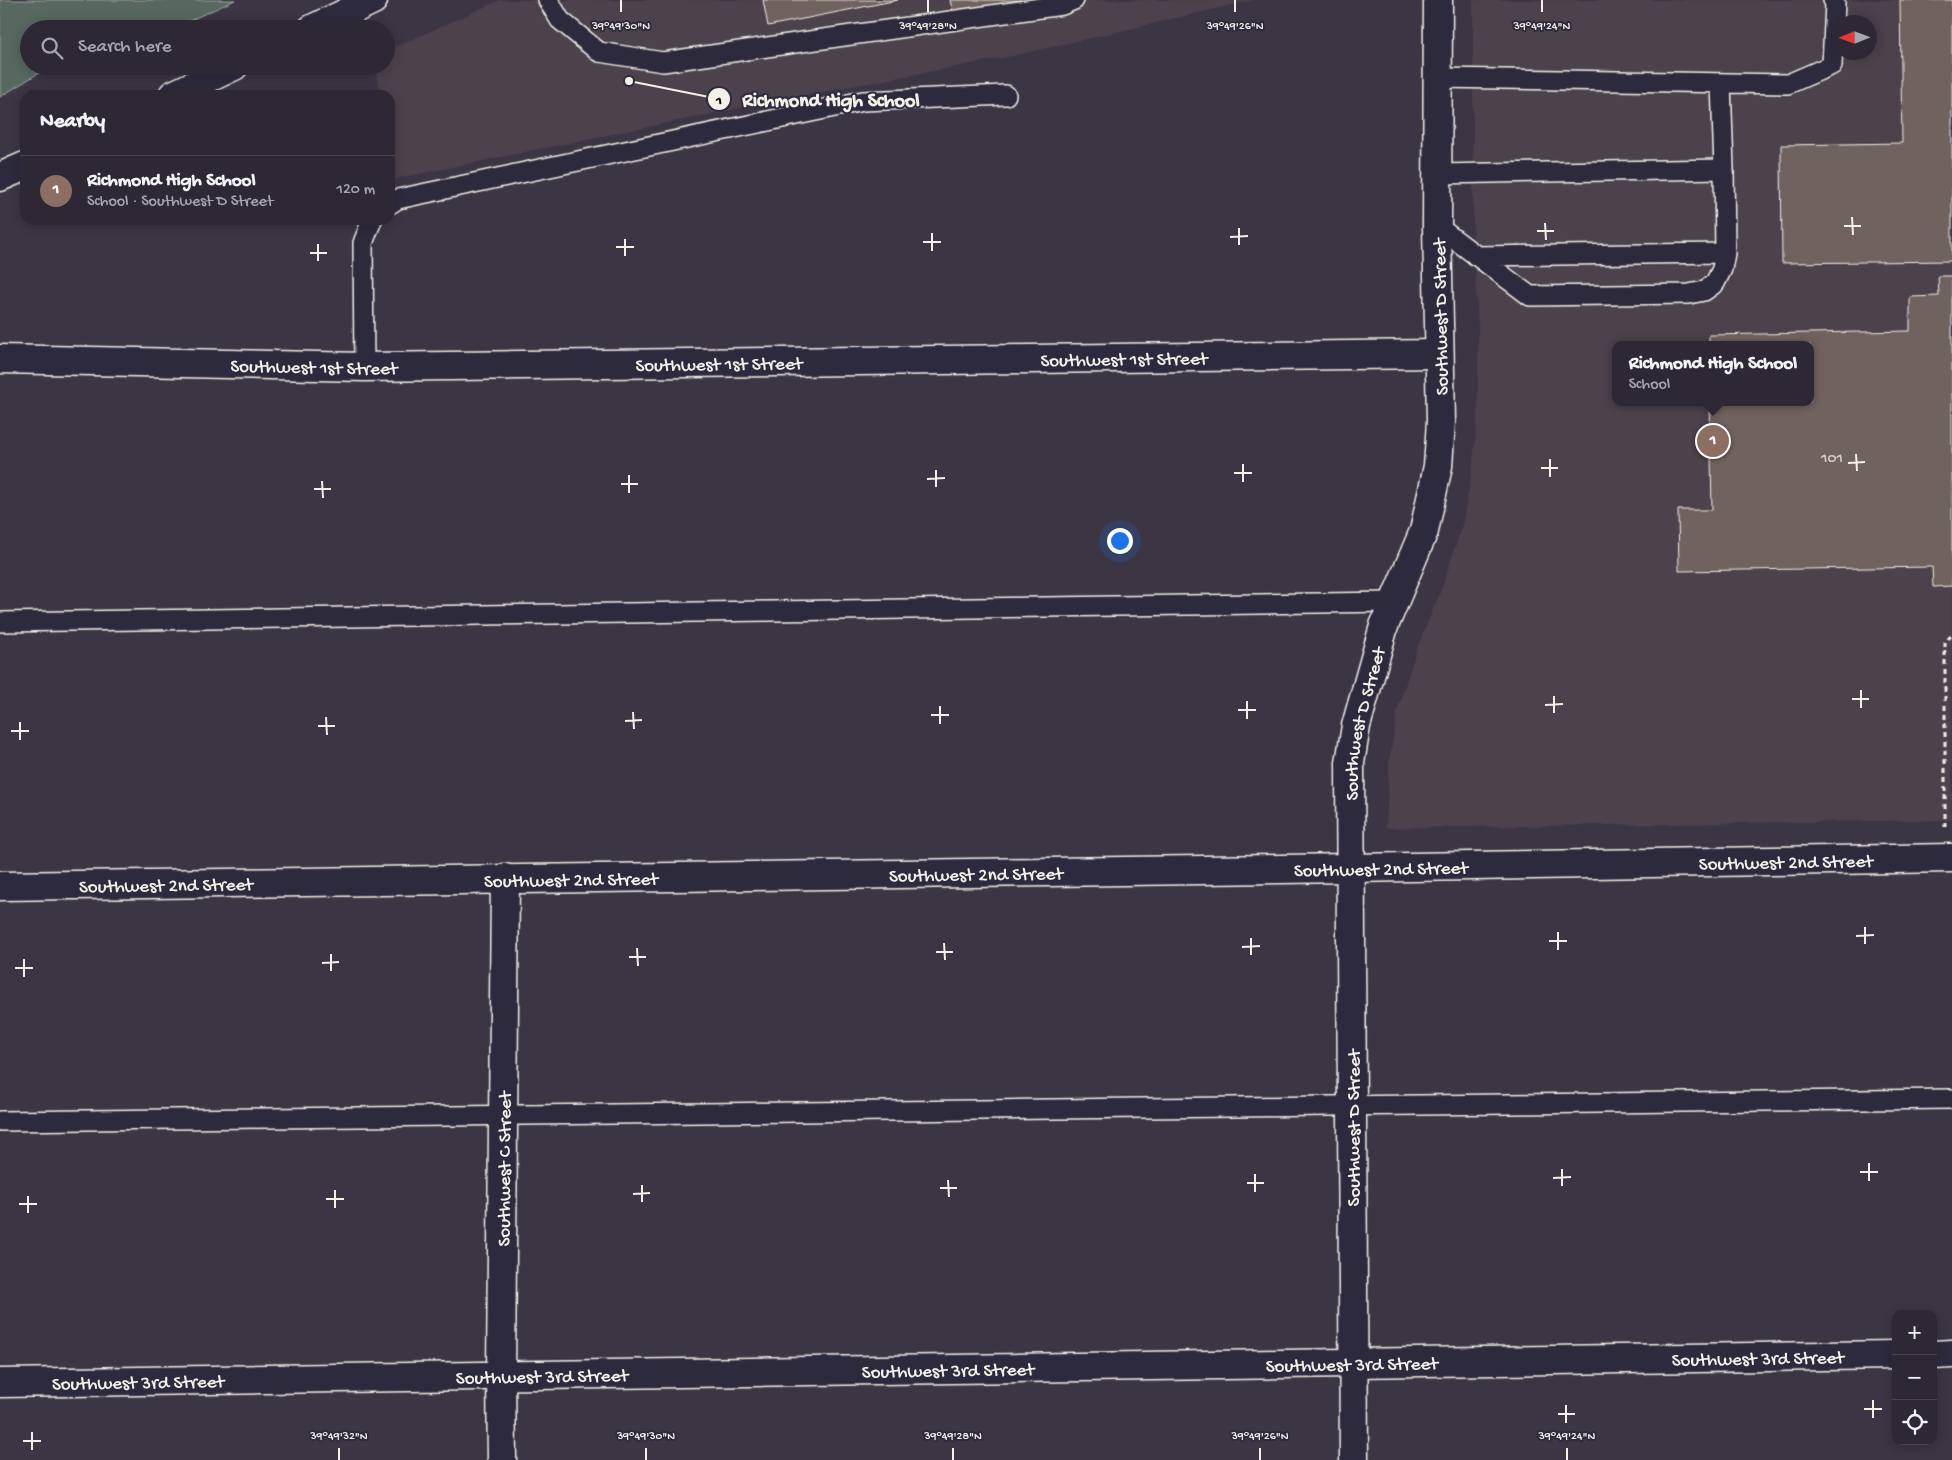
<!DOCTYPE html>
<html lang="en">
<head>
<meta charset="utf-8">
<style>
  body { margin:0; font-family:"Gochi Hand",sans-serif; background:#35303b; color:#f1f3f6 }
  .controls { position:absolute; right:15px; bottom:15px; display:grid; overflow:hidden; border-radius:10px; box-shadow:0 2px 12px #0003 }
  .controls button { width:45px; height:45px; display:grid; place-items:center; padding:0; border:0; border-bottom:1px solid #48444e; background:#2d2833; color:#f1f3f6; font:25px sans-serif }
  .compass { position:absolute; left:1832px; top:15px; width:45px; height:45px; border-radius:50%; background:#2d2833; box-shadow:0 2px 12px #0003; rotate:269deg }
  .you { position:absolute; left:1119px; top:540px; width:18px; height:18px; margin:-12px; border:4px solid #fff; border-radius:50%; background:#1a73e8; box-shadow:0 0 0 8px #1a73e833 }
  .badge { display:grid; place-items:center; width:32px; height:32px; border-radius:50%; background:#ffd166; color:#fff; font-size:16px; font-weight:700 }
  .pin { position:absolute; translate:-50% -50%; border:2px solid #fff; box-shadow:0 1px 5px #0006 }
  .popup { position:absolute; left:1612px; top:341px; width:202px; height:65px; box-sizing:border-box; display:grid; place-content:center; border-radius:10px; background:#2d2833; filter:drop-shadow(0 1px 4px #0005); font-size:16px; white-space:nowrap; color:#a7a6ac }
  .popup b { font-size:19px; color:#f1f3f6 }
  .popup::after { content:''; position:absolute; left:50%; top:100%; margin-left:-10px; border:10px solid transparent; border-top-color:#2d2833 }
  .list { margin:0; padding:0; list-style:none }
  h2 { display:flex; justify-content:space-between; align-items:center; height:65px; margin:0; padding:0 20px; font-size:21px }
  h2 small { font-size:16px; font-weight:400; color:#a7a6ac }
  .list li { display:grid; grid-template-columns:32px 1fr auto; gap:15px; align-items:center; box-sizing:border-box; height:70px; padding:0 20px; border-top:1px solid #48444e }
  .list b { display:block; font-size:19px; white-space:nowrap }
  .list p { margin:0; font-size:16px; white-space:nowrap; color:#a7a6ac }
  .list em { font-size:16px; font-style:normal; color:#a7a6ac }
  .icon { flex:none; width:28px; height:28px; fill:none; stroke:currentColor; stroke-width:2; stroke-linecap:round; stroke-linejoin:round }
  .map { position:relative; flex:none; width:1952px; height:1460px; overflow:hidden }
  .search { position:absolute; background:#2d2833; box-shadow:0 2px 12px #0003; left:20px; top:20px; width:375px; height:55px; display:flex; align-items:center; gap:12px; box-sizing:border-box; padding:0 18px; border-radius:28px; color:#a7a6ac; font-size:19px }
  .panel { position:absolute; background:#2d2833; box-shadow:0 2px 12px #0003; left:20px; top:90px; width:375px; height:135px; border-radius:15px }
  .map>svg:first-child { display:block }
  .built { fill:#4c424c; fill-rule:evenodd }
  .green { fill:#566860; stroke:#a5aca4 }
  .building { fill:#70625e; stroke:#f4f1e8 }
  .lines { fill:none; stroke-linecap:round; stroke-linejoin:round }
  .lane-casing { stroke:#f4f1e8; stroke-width:22 }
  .street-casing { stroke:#f4f1e8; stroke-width:31 }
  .secondary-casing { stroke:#f4f1e8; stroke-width:31 }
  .path { stroke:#f4f1e8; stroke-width:3; stroke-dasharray:5 4; stroke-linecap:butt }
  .lane { stroke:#2f2a3d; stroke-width:19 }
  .street { stroke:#2f2a3d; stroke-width:28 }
  .secondary { stroke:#2f2a3d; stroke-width:28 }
  .ticks { fill:none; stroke:#f4f1e8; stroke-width:2 }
  .labels { text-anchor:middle; stroke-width:4; stroke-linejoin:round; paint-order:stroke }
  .number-label { font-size:16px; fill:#d3cdc6 }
  .street-label { font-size:19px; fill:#f4f1e8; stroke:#2f2a3d }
  .ticks-label { font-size:12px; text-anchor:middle; fill:#f4f1e8; stroke:#2f2a3d; stroke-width:4; stroke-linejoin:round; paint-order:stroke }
  .leader { fill:none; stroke:#f4f1e8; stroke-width:2 }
  .callout-dot { fill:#f4f1e8; stroke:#2f2a3d; stroke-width:2 }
  .mark-label { font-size:15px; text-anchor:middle; font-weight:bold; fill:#111 }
  .callout-label { font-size:20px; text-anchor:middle; font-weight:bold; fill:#f4f1e8; stroke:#2f2a3d; stroke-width:4; stroke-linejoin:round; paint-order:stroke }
</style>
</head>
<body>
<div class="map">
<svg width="1952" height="1460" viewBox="0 0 1952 1460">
  <rect width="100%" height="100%" fill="#3c3544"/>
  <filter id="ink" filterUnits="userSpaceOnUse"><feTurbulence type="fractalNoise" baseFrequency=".02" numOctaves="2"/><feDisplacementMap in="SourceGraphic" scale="10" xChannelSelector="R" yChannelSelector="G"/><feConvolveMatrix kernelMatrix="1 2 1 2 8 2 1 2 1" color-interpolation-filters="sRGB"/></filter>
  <g filter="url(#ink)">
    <path class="built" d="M500,0h754l-241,56 -224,42 -395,81 -4,-21v-63h-10l-5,-29h11v-15z
      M1473,0h479v820l-566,8 3,-65 9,-55 19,-60 26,-63 20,-63 9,-51 6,-61v-84l-5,-95zM1840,22h30v30h-30zM1616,345h194v57h-194z"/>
    <path class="green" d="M0,0h235l-64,29h-142v37h21l-50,31z"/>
    <path class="building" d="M763,0h135l-130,26z
      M950,0h71l-68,13z
      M1900,0h52v261l-170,2 -1,-118 121,-2z
      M1938,276h14v310l-19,1 -1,-20 -253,4 -1,-61h34l-2,-108h100v-57h-101v-10l201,-4v-34l29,-1z"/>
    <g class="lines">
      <defs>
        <path id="lane" d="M548,0l12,20 39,32 64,10 399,-57 12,-5
          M1438,78l350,6 44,-19 3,-62 -2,-3
          M1438,174l286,-5
          M390,204l8,-5 465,-98 143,-6
          M1437,226l93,70 159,-2 15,-3 11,-8 7,-14 3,-16 -1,-84 -3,-86
          M1476,256l249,-3
          M364,367l-1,-124 9,-23
          M0,622l1394,-20
          M0,1121l1952,-22"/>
        <g id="street">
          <path id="s1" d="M0,359l364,8 1075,-13"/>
          <path id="s2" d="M0,886l1351,-18 601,-10"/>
          <path d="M1933,1355l19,-1"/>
          <path id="s3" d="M0,1383l1896,-28"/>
          <path id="s4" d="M502,1460l-1,-83 4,-499"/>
          <path id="s5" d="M1354,1460l-4,-697 6,-37 28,-100 40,-95 14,-65 3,-45 -4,-195 1,-226"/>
        </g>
        <path id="secondary" d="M312,29l61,-29
          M173,95l61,-29
          M0,177l25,-11"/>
      </defs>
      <use href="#lane" class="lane-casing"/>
      <use href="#street" class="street-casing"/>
      <use href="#secondary" class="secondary-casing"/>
      <path class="path" d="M1945,827v-185l7,-7"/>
      <use href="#lane" class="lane"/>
      <use href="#street" class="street"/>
      <use href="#secondary" class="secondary"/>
    </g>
  </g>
  <path class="ticks" d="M621,0v12M928,0v12M1235,0v12M1542,0v12M1852,217l1,18M1545,223l1,17M1844,226h17M1239,228v17M1537,231h17M932,233v18M1230,237l18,-1M625,239v17M923,242h18M318,244v17M616,247h18M310,253h17M1856,454l1,17M1550,459v18M1848,463l17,-1M1243,464v18M1541,468h17M936,470v17M1234,473h18M629,475v18M927,479l18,-1M322,481l1,17M621,484h17M314,489h17M1861,690v18M1554,696v17M1852,699h17M1247,701v18M1545,705l18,-1M940,706v18M1238,710h18M633,712l1,17M931,715h18M326,717l1,18M625,721l17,-1M20,722v18M318,726h17M11,731h18M1865,927v17M1558,932v18M1856,936l18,-1M1251,938v17M1549,941h18M944,943l1,17M1242,947l18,-1M637,948l1,18M936,952h17M331,954v17M629,957h17M24,959v18M322,963l17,-1M15,968h18M1869,1163v18M1562,1169v17M1860,1172h18M1255,1174v18M1553,1178l18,-1M948,1180l1,17M1247,1183h17M642,1185v17M940,1188h17M335,1190v18M633,1194l17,-1M28,1196v17M326,1199h18M19,1204h18M1873,1400v18M1566,1405v18M1864,1409h18M1558,1414h17M32,1432v18M23,1441h18M339,1448v12M646,1448v12M953,1448v12M1260,1448v12M1567,1448v12"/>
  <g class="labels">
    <g class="number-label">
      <text x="1832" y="462">101</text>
    </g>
    <g class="street-label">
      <text transform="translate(1439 317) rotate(-91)" y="7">Southwest D Street</text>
      <text dy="7" stroke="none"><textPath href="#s1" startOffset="1124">Southwest 1st Street</textPath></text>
      <text dy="7" stroke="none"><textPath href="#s1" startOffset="719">Southwest 1st Street</textPath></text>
      <text dy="7" stroke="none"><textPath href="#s1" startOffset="314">Southwest 1st Street</textPath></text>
      <text dy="7" stroke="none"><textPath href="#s5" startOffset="738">Southwest D Street</textPath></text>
      <text dy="7" stroke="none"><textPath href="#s2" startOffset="1786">Southwest 2nd Street</textPath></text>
      <text dy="7" stroke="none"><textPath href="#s2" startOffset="1381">Southwest 2nd Street</textPath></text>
      <text dy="7" stroke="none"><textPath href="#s2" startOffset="976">Southwest 2nd Street</textPath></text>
      <text dy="7" stroke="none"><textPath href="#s2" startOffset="571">Southwest 2nd Street</textPath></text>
      <text dy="7" stroke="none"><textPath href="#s2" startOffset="166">Southwest 2nd Street</textPath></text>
      <text transform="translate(1352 1128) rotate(-90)" y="7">Southwest D Street</text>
      <text dy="7" stroke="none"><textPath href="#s4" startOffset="291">Southwest C Street</textPath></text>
      <text dy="7" stroke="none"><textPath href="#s3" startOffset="1758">Southwest 3rd Street</textPath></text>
      <text dy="7" stroke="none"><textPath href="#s3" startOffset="1352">Southwest 3rd Street</textPath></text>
      <text dy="7" stroke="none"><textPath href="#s3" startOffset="948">Southwest 3rd Street</textPath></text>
      <text dy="7" stroke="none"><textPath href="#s3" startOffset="542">Southwest 3rd Street</textPath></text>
      <text dy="7" stroke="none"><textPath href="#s3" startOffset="138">Southwest 3rd Street</textPath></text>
    </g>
  </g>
  <g class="ticks-label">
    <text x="621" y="29">39°49'30"N</text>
    <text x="928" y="29">39°49'28"N</text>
    <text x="1235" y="29">39°49'26"N</text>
    <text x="1542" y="29">39°49'24"N</text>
    <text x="339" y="1439">39°49'32"N</text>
    <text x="646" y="1439">39°49'30"N</text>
    <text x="953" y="1439">39°49'28"N</text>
    <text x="1260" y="1439">39°49'26"N</text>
    <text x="1567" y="1439">39°49'24"N</text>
  </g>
  <path class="leader" d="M629 81L719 99"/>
  <g class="callout-dot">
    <circle cx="629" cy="81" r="5"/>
    <circle cx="719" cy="99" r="12"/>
  </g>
  <g class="mark-label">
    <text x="719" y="104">1</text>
  </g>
  <g class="callout-label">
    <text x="831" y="106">Richmond High School</text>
  </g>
</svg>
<div class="controls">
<button>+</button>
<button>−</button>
<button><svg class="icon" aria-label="locate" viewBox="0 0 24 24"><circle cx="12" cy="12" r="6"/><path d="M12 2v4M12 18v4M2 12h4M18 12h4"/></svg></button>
</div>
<svg class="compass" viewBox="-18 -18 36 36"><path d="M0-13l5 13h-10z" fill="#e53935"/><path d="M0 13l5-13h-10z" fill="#a7a6ac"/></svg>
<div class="you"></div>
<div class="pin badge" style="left:1713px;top:441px;background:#8d6e63">1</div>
<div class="popup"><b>Richmond High School</b>School</div>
<div class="search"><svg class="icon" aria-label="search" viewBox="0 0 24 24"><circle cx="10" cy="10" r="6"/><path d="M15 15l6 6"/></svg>Search here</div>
<section class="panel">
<h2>Nearby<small></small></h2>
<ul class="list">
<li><span class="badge" style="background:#8d6e63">1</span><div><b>Richmond High School</b><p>School · Southwest D Street</p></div><em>120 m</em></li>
</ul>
</section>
</div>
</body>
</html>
